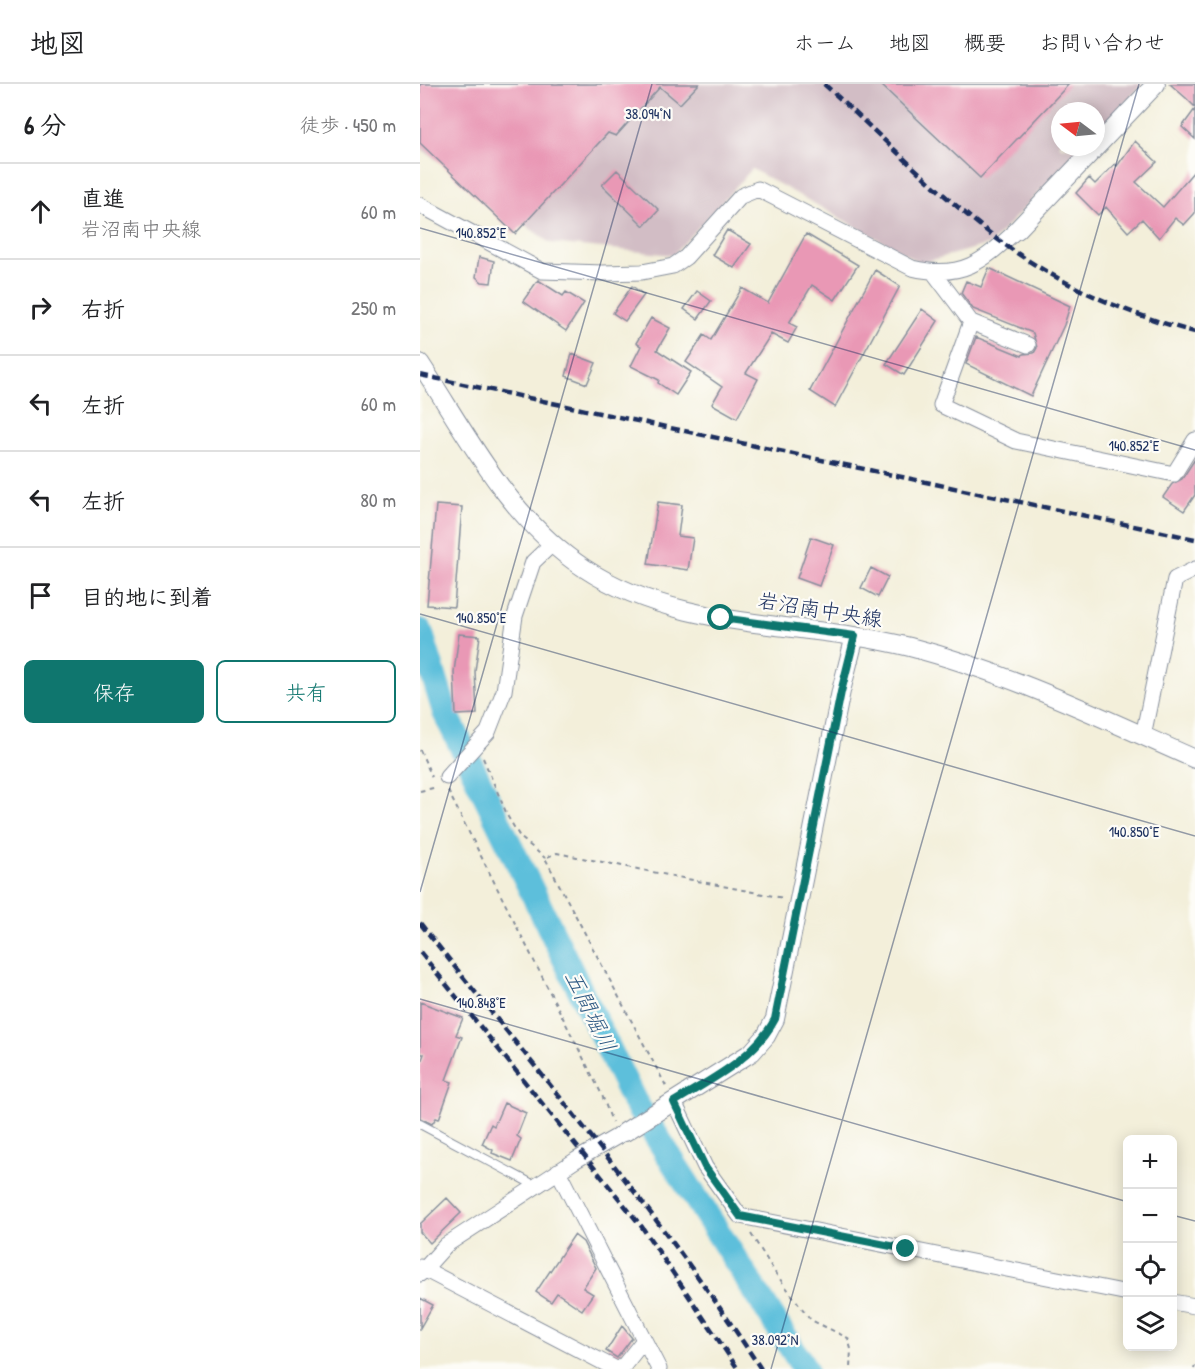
<!DOCTYPE html>
<html lang="ja">
<head>
<meta charset="utf-8">
<style>
  body { margin:0; font-family:"Patrick Hand","Klee One",sans-serif; background:#f2f2f2; color:#202124 }
  .controls { position:absolute; right:18px; bottom:18px; display:grid; overflow:hidden; border-radius:9px; box-shadow:0 3px 15px #0003 }
  .controls button { width:54px; height:54px; display:grid; place-items:center; padding:0; border:0; border-bottom:2px solid #e0e0e0; background:#fff; color:#202124; font:30px sans-serif }
  .compass { position:absolute; left:631px; top:18px; width:54px; height:54px; border-radius:50%; background:#fff; box-shadow:0 3px 15px #0003; rotate:286deg }
  .stop { position:absolute; width:18px; height:18px; margin:-14px; border:4px solid #0f766e; border-radius:50%; background:#fff }
  .stop.end { background:#0f766e; border-color:#fff; box-shadow:0 2px 6px #0008 }
  .list { margin:0; padding:0; list-style:none }
  h2 { display:flex; justify-content:space-between; align-items:center; height:78px; margin:0; padding:0 24px; font-size:26px }
  h2 small { font-size:20px; font-weight:400; color:#757577 }
  .list li { display:grid; grid-template-columns:39px 1fr auto; gap:18px; align-items:center; box-sizing:border-box; height:96px; padding:0 24px; border-top:2px solid #e0e0e0 }
  .list b { display:block; font-size:22px; white-space:nowrap }
  .list p { margin:0; font-size:20px; white-space:nowrap; color:#757577 }
  .list em { font-size:20px; font-style:normal; color:#757577 }
  .actions { display:flex; gap:12px; padding:18px 24px }
  .actions a { flex:1; padding:14px 0; border:2px solid #0f766e; border-radius:9px; text-align:center; font-size:21px; color:#0f766e }
  .actions .main { background:#0f766e; color:#fff }
  .icon { flex:none; width:33px; height:33px; fill:none; stroke:currentColor; stroke-width:2; stroke-linecap:round; stroke-linejoin:round }
  .map { position:relative; flex:none; width:775px; height:1285px; overflow:hidden }
  header { display:flex; align-items:center; gap:36px; box-sizing:border-box; height:84px; padding:0 30px; background:#fff; border-bottom:2px solid #e0e0e0 }
  header strong { font-size:28px }
  nav { display:flex; gap:33px; margin-inline-start:auto; font-size:21px }
  main { display:flex }
  aside { flex:1; background:#fff }
  .map>svg:first-child { display:block }
  .industrial { fill:#d2bdc5 }
  .lines { fill:none; stroke-linecap:round; stroke-linejoin:round }
  .river { stroke:#5dbfdb; stroke-width:26 }
  .building { fill:#e998b5 }
  .service-casing { stroke:#878f9c; stroke-width:10 }
  .minor-casing { stroke:#878f9c; stroke-width:17 }
  .tertiary-casing { stroke:#878f9c; stroke-width:20 }
  .path { stroke:#878f9c; stroke-width:2; stroke-dasharray:4.5 4.5; stroke-linecap:butt }
  .service { stroke:#fff; stroke-width:8 }
  .minor { stroke:#fff; stroke-width:15 }
  .tertiary { stroke:#fff; stroke-width:18 }
  .rail { stroke:#1b2f5e; stroke-width:4.5; stroke-dasharray:9 4.5; stroke-linecap:butt }
  .route { stroke:#0f766e; stroke-width:8 }
  .ticks { fill:none; stroke:#1b2f5e; stroke-width:1.5; stroke-opacity:0.45 }
  .labels { text-anchor:middle; stroke-width:4.5; stroke-linejoin:round; paint-order:stroke }
  .street-label { font-size:21px; fill:#1b2f5e; stroke:#fdfcf7 }
  .water-label { font-size:22px; font-style:italic; fill:#2f5a84; stroke:#fdfcf7 }
  .ticks-label { font-size:15px; text-anchor:middle; fill:#1b2f5e; stroke:#fdfcf7; stroke-width:4.5; stroke-linejoin:round; paint-order:stroke }
</style>
</head>
<body>
<header>
<strong>地図</strong>
<nav><a>ホーム</a><a>地図</a><a>概要</a><a>お問い合わせ</a></nav>
</header>
<main>
<aside>
<h2>6 分<small>徒歩 · 450 m</small></h2>
<ul class="list">
<li><svg class="icon" aria-label="ahead" viewBox="0 0 24 24"><path d="M12 20V5M6 11l6-6 6 6"/></svg><div><b>直進</b><p>岩沼南中央線</p></div><em>60 m</em></li>
<li><svg class="icon" aria-label="right" viewBox="0 0 24 24"><path d="M7 20v-9h11M14 6l5 5-5 5"/></svg><div><b>右折</b></div><em>250 m</em></li>
<li><svg class="icon" aria-label="left" viewBox="0 0 24 24"><path d="M17 20v-9H6M10 6l-5 5 5 5"/></svg><div><b>左折</b></div><em>60 m</em></li>
<li><svg class="icon" aria-label="left" viewBox="0 0 24 24"><path d="M17 20v-9H6M10 6l-5 5 5 5"/></svg><div><b>左折</b></div><em>80 m</em></li>
<li><svg class="icon" aria-label="arrive" viewBox="0 0 24 24"><path d="M6 21V4h12l-3 4 3 4H6"/></svg><div><b>目的地に到着</b></div></li>
</ul>
<div class="actions"><a class="main">保存</a><a>共有</a></div>
</aside>
<div class="map">
<svg width="775" height="1285" viewBox="0 0 775 1285">
  <rect width="100%" height="100%" fill="#fdfcf7"/>
  <filter id="ink" filterUnits="userSpaceOnUse"><feTurbulence type="fractalNoise" baseFrequency=".0167" numOctaves="2"/><feDisplacementMap in="SourceGraphic" scale="12" xChannelSelector="R" yChannelSelector="G"/><feConvolveMatrix kernelMatrix="1 2 1 2 8 2 1 2 1" color-interpolation-filters="sRGB"/></filter>
  <filter id="wash" filterUnits="userSpaceOnUse"><feTurbulence type="fractalNoise" baseFrequency=".008" numOctaves="4" result="noise"/><feDisplacementMap in="SourceGraphic" scale="24" xChannelSelector="R" yChannelSelector="G"/><feGaussianBlur stdDeviation="1.35" result="paint"/><feColorMatrix in="noise" values="0 0 0 0 0 0 0 0 0 0 0 0 0 0 0 0 0 1.4 0 .05"/><feComposite in="paint" operator="in"/></filter>
  <g filter="url(#wash)">
    <rect width="100%" height="100%" fill="#f3efda"/>
    <path class="industrial" d="M0,0h723l-47,49v-22h-36v36h22l-92,97 -69,19 -169,-94 -79,86 -123,-12 -130,-95z"/>
    <g class="lines">
      <path class="river" d="M0,547l25,81 189,389 171,268"/>
    </g>
    <g id="blocks">
      <path class="building" d="M0,0h279l-19,20 -20,-17 -44,49 -8,-3 -93,101 -95,-91z
        M460,0h189l-89,94z
        M750,0h25v23l-9,-9z
        M775,25v30l-13,-12z
        M715,57l22,21 -21,20 27,25 32,-37v43l-11,12 -9,-7 -16,20 -17,-19 -14,13 -22,-25 -8,8 -22,-22 13,-15 6,6 20,-20 2,2z
        M197,86l42,40 -15,16 -42,-41z
        M307,146l24,14 -17,24 -22,-13z
        M386,150l52,31 -23,35 -23,-15 -23,38 8,4 -9,16 -17,-9 -25,39 12,6 -21,39 -25,-14 10,-17 -36,-25 18,-27 7,5 31,-52 26,15z
        M59,173l15,4 -3,22 -9,-1 -6,-5z
        M569,184l81,38 -6,19 -33,71 -65,-32 10,-27 46,19 1,-2 11,-1 3,-5 -4,-15 -60,-24 -12,-16 5,-12 15,6z
        M455,186l25,16 -65,121 -25,-16z
        M118,196l25,16 3,-4 18,11 -18,28 -43,-30z
        M212,202l12,9 -19,26 -12,-8z
        M277,207l14,10 -13,18 -14,-10z
        M502,225l16,12 -34,54 -18,-11z
        M231,234l19,10 -13,22 34,22 -15,23 -18,-12 1,-3 -28,-14 10,-20 -5,-3z
        M152,270l24,9 -9,21 -21,-8z
        M775,375v36l-11,16 -21,-14 9,-13 10,-5z
        M238,418l24,3 -4,31 15,2 -5,32 -40,-6z
        M16,421l26,2 -8,100 -27,-2z
        M391,453l23,8 -15,41 -22,-8z
        M451,484l17,9 -10,20 -17,-9z
        M39,550l21,2 -5,35 2,43 -21,1 -2,-43z
        M0,918l43,16 -7,17 6,2 -16,43 6,2 -13,37 -3,-1 -4,6 -12,-6v-53l4,-11h-4z
        M84,1019l22,10 -9,23 4,3 -9,22 -20,-8 1,-3 -11,-6 9,-20 3,2z
        M27,1114l14,15 -31,30 -10,-11v-8z
        M154,1151l9,7 13,26 -13,20 10,6 -11,16 -25,-17 -6,9 -15,-10z
        M0,1214l13,7 -13,23z
        M202,1242l10,12 -15,20 -11,-7z"/>
    </g>
  </g>
  <g filter="url(#ink)">
    <use href="#blocks" fill-opacity="0" stroke="#878f9c" stroke-width="1.5"/>
    <g class="lines">
      <defs>
        <path id="service" d="M0,1040l116,62"/>
        <path id="minor" d="M0,121l122,66 61,2 39,-1 31,-6 13,-9 55,-61 17,-7 154,79c50,12 70,-6 105,-38
          M514,189l37,49 -30,83 75,36 158,33 21,-34
          M551,238l57,23
          M723,652l32,-157 20,-10
          M27,693l41,-45 16,-41 11,-75 18,-54 19,-18
          M254,1018l31,65 35,49 388,77
          M138,1087l101,198
          M0,1183l196,102
          M0,1190l26,-29 130,-85 49,-28
          M752,1218l23,4
          M201,1285l23,-29"/>
        <path id="tertiary" d="M676,63l60,-63
          M597,146l79,-83
          M0,279c48,73 89,156 164,205 97,64 218,52 326,79 100,26 192,71 285,112
          M205,1048l127,-80 14,-16 9,-17 66,-328 14,-55"/>
      </defs>
      <use href="#service" class="service-casing"/>
      <use href="#minor" class="minor-casing"/>
      <use href="#tertiary" class="tertiary-casing"/>
      <path class="path" d="M0,666l12,27
        M63,674l25,59 12,20 25,21
        M0,707l17,-4
        M28,707l154,304 10,27
        M246,1002l-121,-228 12,-5 226,45
        M331,1150l25,40 35,46 37,18 3,11 -1,20
        M774,1285l1,-3"/>
      <use href="#service" class="service"/>
      <use href="#minor" class="minor"/>
      <use href="#tertiary" class="tertiary"/>
      <path class="rail" d="M404,0c54,49 106,102 163,147 60,48 134,82 208,101
        M0,291l775,164
        M0,839c116,147 239,289 341,446
        M0,868l222,275 96,142"/>
    </g>
  </g>
  <g class="lines" filter="url(#ink)">
    <path class="route" d="M301,534l134,18 -14,56 -66,327c-21,40 -64,60 -101,83l31,65 35,49 166,33"/>
  </g>
  <path class="ticks" d="M0,144l775,222M0,530l775,222M0,808l232,-808M0,915l708,203M752,1131l23,6M351,1285l368,-1285"/>
  <g class="labels">
    <g class="street-label">
      <text transform="translate(400 526) rotate(9)" y="7">岩沼南中央線</text>
    </g>
    <g class="water-label">
      <text transform="translate(171 927) rotate(64)" y="8">五間堀川</text>
    </g>
  </g>
  <g class="ticks-label">
    <text x="228" y="35">38.094°N</text>
    <text x="61" y="154">140.852°E</text>
    <text x="714" y="367">140.852°E</text>
    <text x="61" y="539">140.850°E</text>
    <text x="714" y="753">140.850°E</text>
    <text x="61" y="924">140.848°E</text>
    <text x="355" y="1261">38.092°N</text>
  </g>
</svg>
<div class="controls">
<button>+</button>
<button>−</button>
<button><svg class="icon" aria-label="locate" viewBox="0 0 24 24"><circle cx="12" cy="12" r="6"/><path d="M12 2v4M12 18v4M2 12h4M18 12h4"/></svg></button>
<button><svg class="icon" aria-label="layers" viewBox="0 0 24 24"><path d="M12 4l9 5-9 5-9-5zM3 14l9 5 9-5"/></svg></button>
</div>
<svg class="compass" viewBox="-18 -18 36 36"><path d="M0-13l5 13h-10z" fill="#e53935"/><path d="M0 13l5-13h-10z" fill="#757577"/></svg>
<div class="stop" style="left:301px;top:534px"></div>
<div class="stop end" style="left:486px;top:1165px"></div>
</div>
</main>
</body>
</html>
